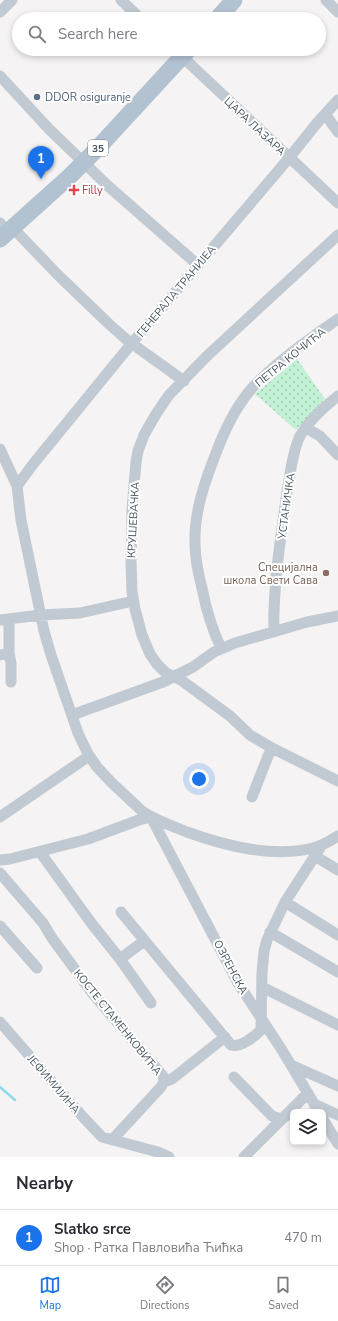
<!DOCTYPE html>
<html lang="en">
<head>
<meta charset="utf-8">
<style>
  body { margin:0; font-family:"Nunito Sans",sans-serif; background:#f7f7f7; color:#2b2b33 }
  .controls { position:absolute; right:12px; bottom:12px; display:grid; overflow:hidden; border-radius:6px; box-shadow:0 2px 6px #0003 }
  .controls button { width:36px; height:36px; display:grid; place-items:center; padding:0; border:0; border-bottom:1px solid #e1e1e2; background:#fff; color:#2b2b33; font:20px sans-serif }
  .you { position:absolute; left:199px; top:779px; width:14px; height:14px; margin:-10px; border:3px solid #fff; border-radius:50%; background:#1a73e8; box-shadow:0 0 0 6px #1a73e833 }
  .badge { display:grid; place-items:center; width:26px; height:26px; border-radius:50%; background:#1a73e8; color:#fff; font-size:13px; font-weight:700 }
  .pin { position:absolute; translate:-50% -33px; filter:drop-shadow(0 1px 2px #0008) }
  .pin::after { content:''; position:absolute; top:21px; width:14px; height:12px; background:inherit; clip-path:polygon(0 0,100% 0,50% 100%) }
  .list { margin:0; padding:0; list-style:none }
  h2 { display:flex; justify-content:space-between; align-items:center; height:52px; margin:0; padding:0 16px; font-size:17px }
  h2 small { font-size:13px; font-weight:400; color:#7c7c81 }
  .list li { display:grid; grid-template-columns:26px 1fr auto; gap:12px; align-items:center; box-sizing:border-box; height:56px; padding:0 16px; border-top:1px solid #e1e1e2 }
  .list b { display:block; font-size:15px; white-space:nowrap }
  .list p { margin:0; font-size:13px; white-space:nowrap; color:#7c7c81 }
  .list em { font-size:13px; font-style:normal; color:#7c7c81 }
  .icon { flex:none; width:22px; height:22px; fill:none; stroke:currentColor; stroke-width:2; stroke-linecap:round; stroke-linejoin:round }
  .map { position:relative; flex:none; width:338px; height:1157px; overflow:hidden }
  .search { position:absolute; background:#fff; box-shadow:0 2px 6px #0003; left:12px; right:12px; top:12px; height:44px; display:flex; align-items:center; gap:10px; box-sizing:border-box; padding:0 14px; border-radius:22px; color:#7c7c81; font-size:15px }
  .sheet { height:108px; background:#fff }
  nav { display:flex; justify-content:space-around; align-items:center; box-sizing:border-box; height:56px; border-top:1px solid #e1e1e2; background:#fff; font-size:11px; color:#7c7c81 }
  nav a { display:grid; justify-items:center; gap:2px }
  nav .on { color:#1a73e8 }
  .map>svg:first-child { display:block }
  .grass { fill:url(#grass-dots) }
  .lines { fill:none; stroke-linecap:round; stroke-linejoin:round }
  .stream { stroke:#90daee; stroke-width:2.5 }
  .minor { stroke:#c1cad2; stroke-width:11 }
  .primary { stroke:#b3c2d1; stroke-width:17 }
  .service-dot { fill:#5c6f8a; stroke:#fff; stroke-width:1.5 }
  .health-dot { fill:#e0444e; stroke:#fff; stroke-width:1.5 }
  .education-dot { fill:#8d6e63; stroke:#fff; stroke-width:1.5 }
  .labels { text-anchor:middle; stroke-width:4; stroke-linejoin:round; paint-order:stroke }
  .shield { fill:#fff; stroke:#808990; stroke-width:1 }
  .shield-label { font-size:10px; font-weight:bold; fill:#4a5661 }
  .service-label { font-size:11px; fill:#4e5e75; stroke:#fff; text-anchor:start }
  .street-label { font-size:11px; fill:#4a5661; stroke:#fff }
  .health-label { font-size:11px; fill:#be3a42; stroke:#fff; text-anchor:start }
  .education-label { font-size:11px; fill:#785e54; stroke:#fff; text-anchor:end }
</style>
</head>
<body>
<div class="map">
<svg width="338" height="1157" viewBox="0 0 338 1157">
  <defs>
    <pattern id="grass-dots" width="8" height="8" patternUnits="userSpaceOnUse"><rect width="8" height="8" fill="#c3f1d5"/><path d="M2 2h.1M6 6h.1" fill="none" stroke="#a0c6b0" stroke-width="1.8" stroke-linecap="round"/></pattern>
  </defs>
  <rect width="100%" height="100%" fill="#f5f3f3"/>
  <path class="grass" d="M297,359l28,40 -29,31 -41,-36z"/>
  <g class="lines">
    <path class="stream" d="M0,1087l15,13"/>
    <path class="minor" d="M121,0l20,19
      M326,0l12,12
      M0,12l12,-12
      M174,49l164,154
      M0,76l49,53 58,56 91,80
      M325,114l13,18
      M0,223l8,10
      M13,228l44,46 52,50 18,16 57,41
      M338,235l-131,121 -38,39 -13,19 -12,21 -6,16 -2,11 -4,48 -1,51 1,31 3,17 7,26 8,19 7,10 9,9 15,7 49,36 20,19 22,13 66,33
      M306,428l14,8 18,19
      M0,449l17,37 4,34 23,111 7,24 27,78 10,21 9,13 15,16 31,29c14,9 29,14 44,20 39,14 85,26 126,16 9,-2 17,-7 25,-12
      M17,486l17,-23 98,-120 157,-185 28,-35 21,-23
      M0,620l40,-5 40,-2 53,-12
      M274,632c-1,-19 1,-37 2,-55 3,-29 7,-57 11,-85 3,-18 5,-37 12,-54 8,-16 25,-31 39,-42
      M221,648c-9,-19 -15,-39 -19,-60 -4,-15 -7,-30 -7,-45 -1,-31 10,-62 21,-90 9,-24 20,-47 37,-66 23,-25 57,-49 85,-68
      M9,653l2,10v19
      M0,655l9,-2v-33
      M72,715l91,-33 30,-15 21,-15 21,-9 72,-21 31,-6
      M252,797l16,-41 4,-8
      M0,817l89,-61
      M151,817l87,166 44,67 37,62
      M40,852l52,72 28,35 31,44
      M315,856l23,14
      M0,860l10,-1 78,-20 51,-19 12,-3
      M0,873l43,50 9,15 41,56 70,82 1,6 -3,5 -49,53
      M285,902l53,33
      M121,912l110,133c9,3 23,-8 30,-15l1,-57 2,-22 3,-11 18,-38 37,-57
      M0,926l37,42
      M270,932l68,40
      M120,959l24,-18
      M262,987l76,38
      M0,1022l83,95 19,20 56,15 11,5
      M291,1065l47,21
      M234,1077l38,39 8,3 6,-3
      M164,1082l8,-3 53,-42
      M314,1104l24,11
      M323,1119l15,25
      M244,1157l64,-64"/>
    <path class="primary" d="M217,19l17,-19
      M0,239l70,-63 25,-25 94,-102"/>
  </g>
  <circle class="service-dot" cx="37" cy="97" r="4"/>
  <path class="health-dot" d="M72 184h4v4h4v4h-4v4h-4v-4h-4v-4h4z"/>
  <circle class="education-dot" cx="326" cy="573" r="4"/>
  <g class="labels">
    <rect class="shield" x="88" y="140" width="20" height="16" rx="3"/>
    <g class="shield-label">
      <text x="98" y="152">35</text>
    </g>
    <g class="service-label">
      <text x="45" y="101">DDOR osiguranje</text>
    </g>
    <g class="street-label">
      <text transform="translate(255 126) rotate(43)" y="4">ЦАРА ЛАЗАРА</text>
      <text transform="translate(176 291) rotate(-50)" y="4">ГЕНЕРАЛА ТРАНИЈЕА</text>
      <text transform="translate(290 357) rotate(-39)" y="4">ПЕТРА КОЧИЋА</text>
      <text transform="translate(286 506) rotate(-82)" y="4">УСТАНИЧКА</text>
      <text transform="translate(133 520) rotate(-87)" y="4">КРУШЕВАЧКА</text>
      <text transform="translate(231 967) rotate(62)" y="4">ОЗРЕНСКА</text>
      <text transform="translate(118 1022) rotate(51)" y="4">КОСТЕ СТАМЕНКОВИЋА</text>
      <text transform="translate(54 1084) rotate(49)" y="4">ЈЕФИМИЈИНА</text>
    </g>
    <g class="health-label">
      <text x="82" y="194">Filly</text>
    </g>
    <g class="education-label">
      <text x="318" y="571">Специјална<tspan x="318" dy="13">школа Свети Сава</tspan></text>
    </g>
  </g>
</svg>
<div class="controls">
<button><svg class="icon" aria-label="layers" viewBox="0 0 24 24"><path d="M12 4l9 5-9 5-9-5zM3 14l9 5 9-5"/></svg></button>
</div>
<div class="you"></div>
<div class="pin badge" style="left:41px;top:179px">1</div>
<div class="search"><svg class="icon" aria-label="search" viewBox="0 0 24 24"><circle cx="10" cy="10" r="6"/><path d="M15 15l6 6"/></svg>Search here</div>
</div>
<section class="sheet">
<h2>Nearby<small></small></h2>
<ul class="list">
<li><span class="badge">1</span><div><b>Slatko srce</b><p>Shop · Ратка Павловића Ћићка</p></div><em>470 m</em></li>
</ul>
</section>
<nav>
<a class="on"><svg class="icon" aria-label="map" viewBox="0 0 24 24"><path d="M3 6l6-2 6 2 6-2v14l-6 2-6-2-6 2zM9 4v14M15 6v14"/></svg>Map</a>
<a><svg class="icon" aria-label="directions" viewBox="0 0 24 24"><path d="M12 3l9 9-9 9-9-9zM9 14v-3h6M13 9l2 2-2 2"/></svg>Directions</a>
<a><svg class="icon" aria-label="saved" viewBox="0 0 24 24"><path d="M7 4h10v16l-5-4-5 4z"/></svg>Saved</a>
</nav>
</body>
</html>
